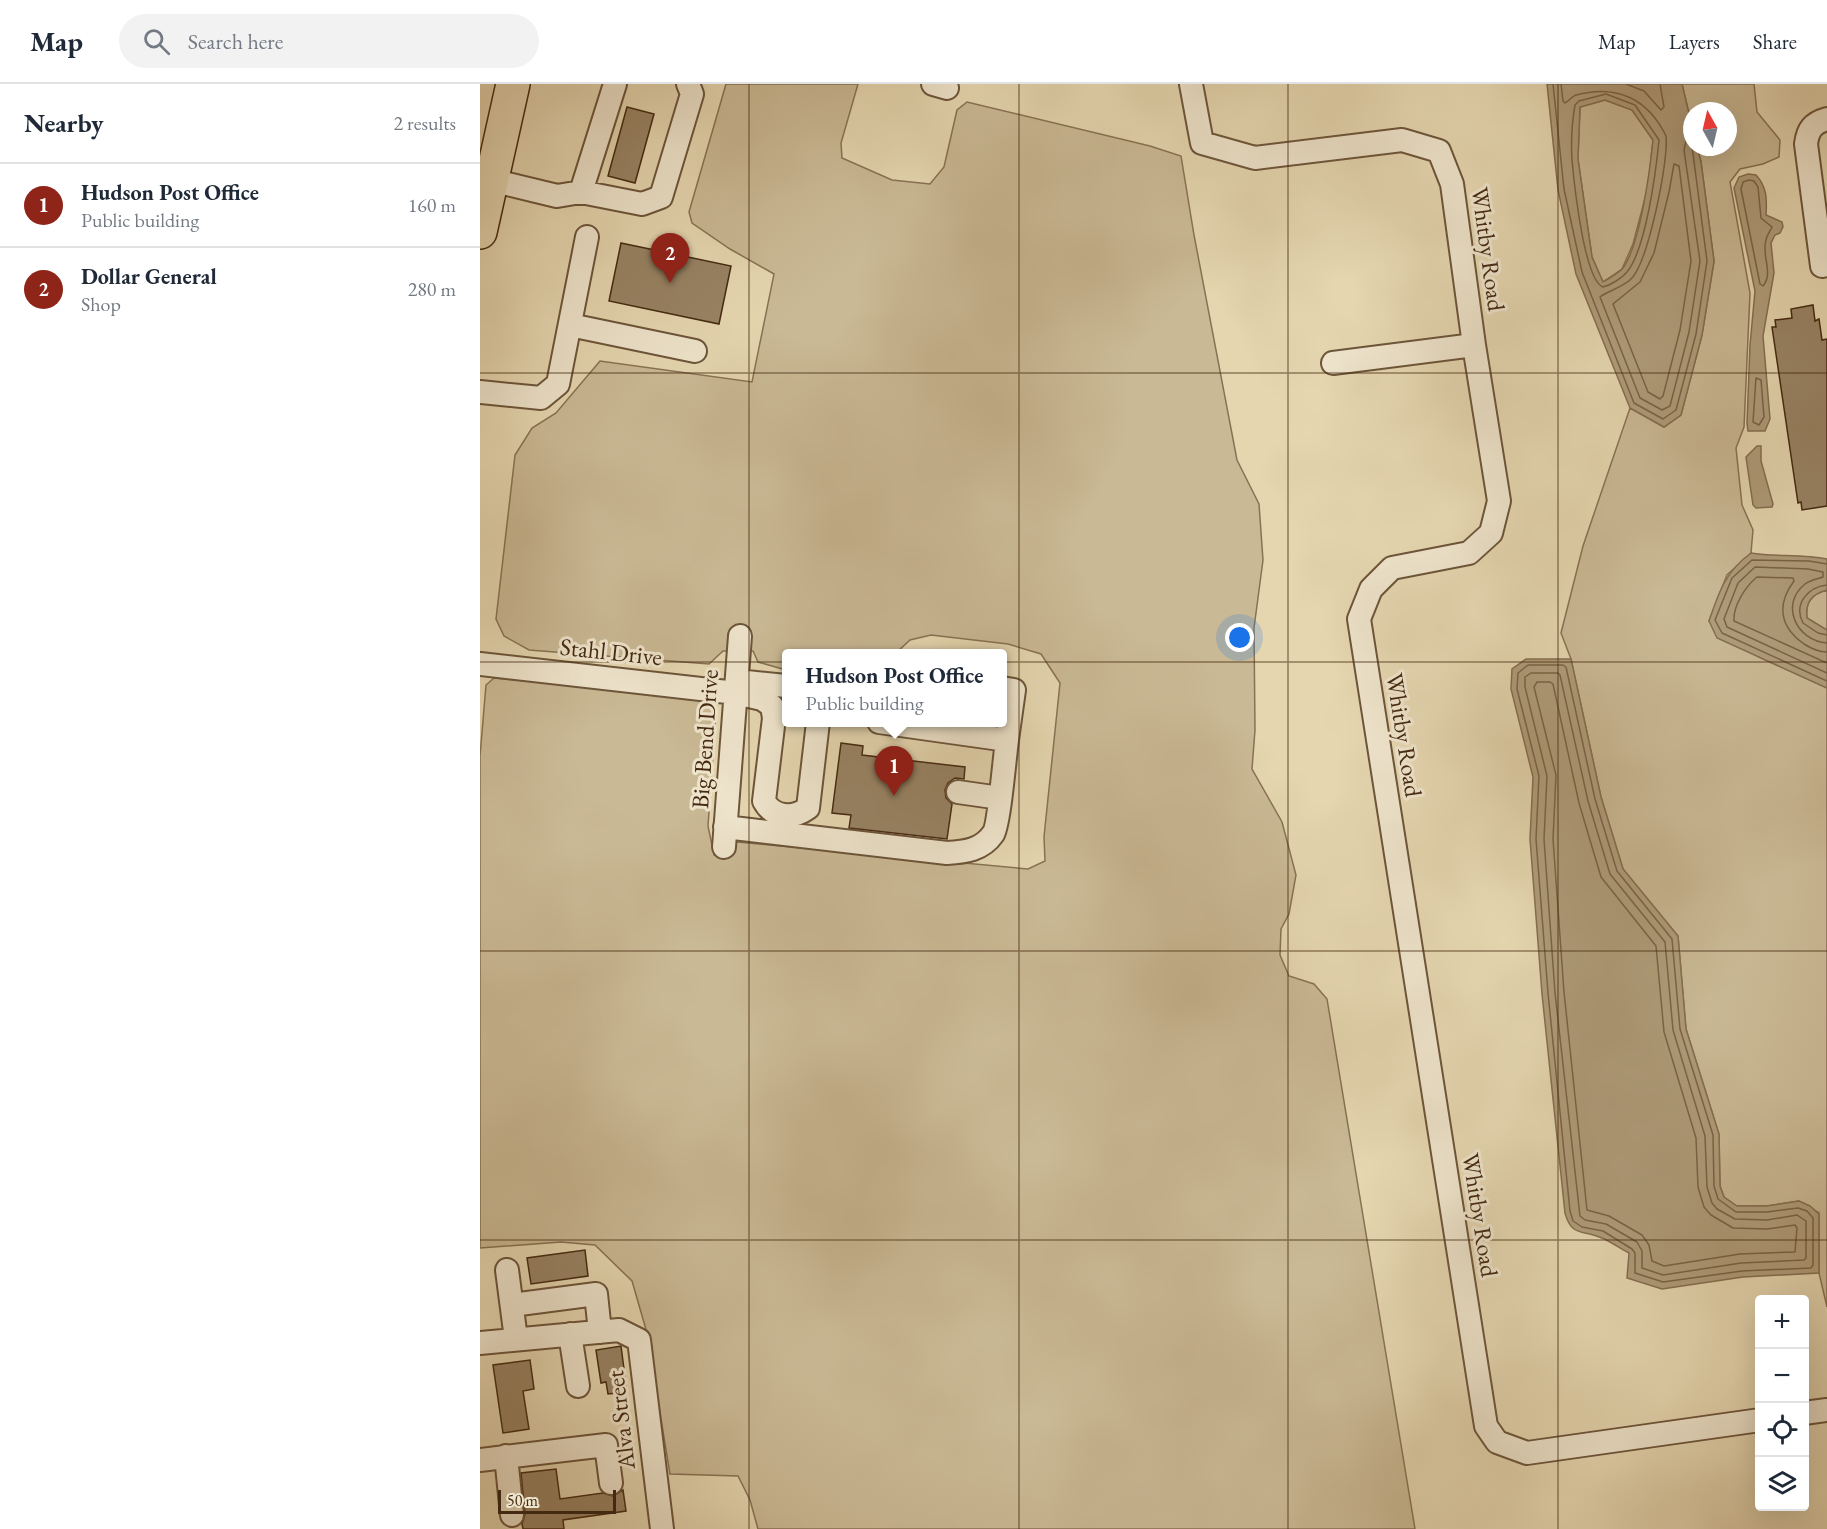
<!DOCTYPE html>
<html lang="en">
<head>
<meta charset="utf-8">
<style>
  body { margin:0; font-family:"EB Garamond",serif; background:#f2f2f3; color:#1f2937 }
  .controls { position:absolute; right:18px; bottom:18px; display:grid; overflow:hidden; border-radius:6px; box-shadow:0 6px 24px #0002 }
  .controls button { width:54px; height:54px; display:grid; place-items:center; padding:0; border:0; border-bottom:2px solid #e0e1e3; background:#fff; color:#1f2937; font:30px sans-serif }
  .compass { position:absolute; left:1203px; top:18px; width:54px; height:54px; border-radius:50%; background:#fff; box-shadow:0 6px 24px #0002; rotate:352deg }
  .scale { position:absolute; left:18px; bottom:15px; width:118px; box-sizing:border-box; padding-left:6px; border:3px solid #452a12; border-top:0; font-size:16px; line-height:21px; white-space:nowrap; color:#452a12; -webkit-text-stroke:4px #eee4cc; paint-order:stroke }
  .you { position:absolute; left:760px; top:554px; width:21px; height:21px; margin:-15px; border:4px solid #fff; border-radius:50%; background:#1a73e8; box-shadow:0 0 0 9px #1a73e833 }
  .badge { display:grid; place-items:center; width:39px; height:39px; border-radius:50%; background:#8f2418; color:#fff; font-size:20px; font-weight:700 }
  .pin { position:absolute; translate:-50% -50px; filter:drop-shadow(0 2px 3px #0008) }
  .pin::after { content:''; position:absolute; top:32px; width:21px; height:18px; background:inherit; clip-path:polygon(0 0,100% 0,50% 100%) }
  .popup { position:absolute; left:302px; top:565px; width:225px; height:78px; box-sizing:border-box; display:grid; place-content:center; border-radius:6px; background:#fff; filter:drop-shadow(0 2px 4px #0005); font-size:20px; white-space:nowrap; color:#747a83 }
  .popup b { font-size:22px; color:#1f2937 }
  .popup::after { content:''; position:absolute; left:50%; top:100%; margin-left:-12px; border:12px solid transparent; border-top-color:#fff }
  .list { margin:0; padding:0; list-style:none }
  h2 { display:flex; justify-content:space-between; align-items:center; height:78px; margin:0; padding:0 24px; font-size:26px }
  h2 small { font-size:20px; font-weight:400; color:#747a83 }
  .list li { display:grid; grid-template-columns:39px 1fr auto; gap:18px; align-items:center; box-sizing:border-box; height:84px; padding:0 24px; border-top:2px solid #e0e1e3 }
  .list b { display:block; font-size:22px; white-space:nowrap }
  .list p { margin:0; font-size:20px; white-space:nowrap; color:#747a83 }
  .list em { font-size:20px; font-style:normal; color:#747a83 }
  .icon { flex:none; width:33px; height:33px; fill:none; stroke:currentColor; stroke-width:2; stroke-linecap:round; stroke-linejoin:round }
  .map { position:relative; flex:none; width:1347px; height:1445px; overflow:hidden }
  header { display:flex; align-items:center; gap:36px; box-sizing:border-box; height:84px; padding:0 30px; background:#fff; border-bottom:2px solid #e0e1e3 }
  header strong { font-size:28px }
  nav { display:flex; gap:33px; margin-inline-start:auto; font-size:21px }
  .search { width:420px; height:54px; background:#f2f2f3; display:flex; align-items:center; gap:15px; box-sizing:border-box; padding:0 21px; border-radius:33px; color:#747a83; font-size:22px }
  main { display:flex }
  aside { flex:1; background:#fff }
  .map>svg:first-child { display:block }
  .green { fill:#cab995; stroke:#887254; stroke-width:1.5 }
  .water { fill:#af9c7a; stroke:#856e50; stroke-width:1.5; fill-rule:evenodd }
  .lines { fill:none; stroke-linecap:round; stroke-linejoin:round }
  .shore { stroke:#7a6346; stroke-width:1.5 }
  .building { fill:#988364; stroke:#452a12; stroke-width:1.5 }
  .minor-casing { stroke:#6d553a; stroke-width:26 }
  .highway-casing { stroke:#452a12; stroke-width:36 }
  .minor { stroke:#eee4cc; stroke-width:22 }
  .highway { stroke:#e5d6b0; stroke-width:33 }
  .grid { fill:none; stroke:#452a12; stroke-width:1.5; stroke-opacity:0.55 }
  .labels { text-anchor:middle; stroke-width:6; stroke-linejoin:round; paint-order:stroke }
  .street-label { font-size:24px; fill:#452a12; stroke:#eee4cc }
</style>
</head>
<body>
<header>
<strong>Map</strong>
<div class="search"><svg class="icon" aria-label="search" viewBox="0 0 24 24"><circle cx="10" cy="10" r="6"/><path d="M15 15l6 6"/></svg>Search here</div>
<nav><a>Map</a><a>Layers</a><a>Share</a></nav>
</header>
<main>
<aside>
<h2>Nearby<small>2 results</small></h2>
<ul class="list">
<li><span class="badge">1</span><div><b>Hudson Post Office</b><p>Public building</p></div><em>160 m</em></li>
<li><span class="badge">2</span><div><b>Dollar General</b><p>Shop</p></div><em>280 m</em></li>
</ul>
</aside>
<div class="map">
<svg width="1347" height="1445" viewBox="0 0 1347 1445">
  <rect width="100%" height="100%" fill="#e5d6b0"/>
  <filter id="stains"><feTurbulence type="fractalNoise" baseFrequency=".00333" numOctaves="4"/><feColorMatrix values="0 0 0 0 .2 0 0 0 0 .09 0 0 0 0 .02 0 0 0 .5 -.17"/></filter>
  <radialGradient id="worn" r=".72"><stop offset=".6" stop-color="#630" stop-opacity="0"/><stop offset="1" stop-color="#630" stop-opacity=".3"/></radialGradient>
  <path class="green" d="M246,0h132l-17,59 1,15 50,22 38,4 14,-17 13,-57 10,-8 183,44 31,10 13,79 43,225 22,44 4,56 -9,68 1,102 -3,39 30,53 14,53 -7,39 -8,15 -1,26 9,21 25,8 13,15 88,530h-657l-8,-29 -12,-24 -68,-2 -23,-141 -15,-52 -37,-36 -34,-3 -81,6v-492l6,-71 8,-7 207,20 10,3 5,11 -8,114 6,29 5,2 18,-15 291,27 17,-8 -1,-24 16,-154 -19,-29 -33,-10 -77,-9 -21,5 -14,13 -110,1v16l-28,-8 -5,-11h-30l-14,13 -180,-14 -25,-14 -8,-17 19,-164 17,-27 24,-15 44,-52 152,21 22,-108 -44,-25 -38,-26 -3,-11z
    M1202,0h72l3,28 23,28 -1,17 -16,7 -23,5 -10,13 20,111 -6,134 -8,21 6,57 11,25 -2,23 -24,22 -18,46 50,36 68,31v619l-8,-34v-60l-20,-12 -32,5h-31l-12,-9 -4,-11 -1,-52 -33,-105 -8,-93 -55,-67 -22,-72 -30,-138 -10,-26 22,-87 47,-138 34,19 17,-12 21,-80 12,-74 -13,-99 -4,-15h31v-36h-36v15z
    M1125,16l27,10 21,30 -5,47 -15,57 -11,25 -19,13 -11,-25 -14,-98 2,-52z
    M1347,506v40l-20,-12c-2,-16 5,-24 20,-28z"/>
  <path class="water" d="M1067,0h135l10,42v21h5l4,15 13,99 -12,74 -21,80 -17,12 -34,-19 -54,-134 -18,-84zM1125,16l27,10 21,30c-3,30 -13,105 -30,128 -5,6 -14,10 -20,14l-11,-25 -14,-98 2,-52z
    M1268,90l8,1c11,12 11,24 10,40l16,7 1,5 -3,6 -5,2 -4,8 3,30 -11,63 7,83 -5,12h-17l-1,-8 3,-78 5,-54 -21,-103 5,-11z
    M1277,362h4v15l12,43 -1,3 -16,1 -3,-3 -7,-48z
    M1271,469c25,4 51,1 76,6v31c-15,4 -22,12 -20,28l20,12v58l-110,-50 -8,-17c10,-29 16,-49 42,-68z
    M1046,575h45l30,138 22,72 55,67 8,93 33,105 1,52 4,11 13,9h30l32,-5 11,5 9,8v59l-76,4 -81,12 -35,-11 2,-25c-9,-5 -18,-11 -27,-15 -19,-9 -30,0 -37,-25l-23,-219 -12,-155 3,-62 -22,-88 1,-20z"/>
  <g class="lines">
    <path class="shore" d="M1073,0l11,105 18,83 52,131 29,16 13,-9 20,-76 11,-73 -15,-115
      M1081,0l2,17 2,2c4,-2 6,-6 11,-8 41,-11 72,4 90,41 3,24 -18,127 -35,143 -8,8 -25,13 -31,18l40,101 22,12 8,-4 19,-74 11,-71 -16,-111 2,-9 6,-6
      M1146,0l18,7 17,19 3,-3 -4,-23
      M1126,10l29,11 24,35c-3,31 -13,109 -32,132 -5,6 -16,13 -24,15 -19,-7 -29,-105 -31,-127 -1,-17 0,-38 3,-55l4,-4z
      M1194,80l5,2 12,95 -11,69 -17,66 -3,3 -12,-7 -35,-88 27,-22 14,-29 15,-61z
      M1269,96l5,1 4,6 3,31 11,9c-2,4 -5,8 -6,13 -5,15 8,33 -3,46l-3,-2 -19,-95 2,-7z
      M1276,294l5,2 3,37 -5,8 -6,-3z
      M1347,480l-18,-3 -57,-1 -20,18 -17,42 7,13 105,48
      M1347,501c-19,2 -34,19 -24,38l15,10 9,2
      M1347,559c-30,-2 -48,-38 -22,-59 5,-4 12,-5 18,-7v-5l-15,-3 -53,-2 -17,16 -14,36 3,8 100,46
      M1347,568c-9,0 -15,-3 -23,-8 -24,-17 -28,-39 -10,-63l-1,-3 -36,-1c-12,10 -24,29 -23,44l93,42
      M1083,581l3,2 29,132 22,72 55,68 8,90 33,106 1,51 4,13 18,13h31l31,-4 9,3 6,7v47l-2,3 -69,3 -79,11 -28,-9v-20l-3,-4 -29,-18 -21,-4 -9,-6 -3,-10 -22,-218 -12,-154 3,-63 -22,-87 1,-16 10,-8z
      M1078,589l2,2 28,126 22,73 55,68 8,88 32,106 2,51 5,16 5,6 18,10 32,1 30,-5 9,6v37l-2,2 -63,3 -78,12 -21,-7v-17l-5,-9 -31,-18 -21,-4 -5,-4 -25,-223 -11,-154 3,-63 -22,-89v-10l6,-4z
      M1057,598h13l3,2 26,119 22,74 55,69 8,86 32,106 2,49 6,20 7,8 22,13 34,1 28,-4 2,3 -2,24 -55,2 -76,12 -12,-5 -3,-16 -7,-10 -33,-19 -22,-6 -23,-218 -11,-153 3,-64 -22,-88z"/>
  </g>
  <path class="building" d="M147,23l27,7 -19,69 -27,-7z
    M141,159l110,23 -12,58 -110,-23z
    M1333,221l2,16 4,-2 3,21 5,-1v167l-25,4 -1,-8 -3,1 -26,-176h4l-1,-7 17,-2 -1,-9z
    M361,659l22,3 -1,9 103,12 -1,12 -9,-1 -7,5 -3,7 1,8 6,6 -5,35 -98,-11 2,-13 -19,-2z
    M105,1166l3,26 -57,8 -4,-26z
    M141,1262l6,46 -19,2 -2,-12 -5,1 -5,-33z
    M50,1276l4,29 -11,2 6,38 -26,4 -10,-68z
    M76,1385l4,30 43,-6 10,3 10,-6 3,21 -63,9 1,9h-41l-1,-5 3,-10 -4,-41z"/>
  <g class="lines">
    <defs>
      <path id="minor" d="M453,0l14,4
        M711,0l11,59 53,15 147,-18 37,11 13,33 22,161 25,156 -8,32 -22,20 -77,15 -21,21 -12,30 127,807 11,16 30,11 233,-33
        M1347,35c-14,4 -19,10 -21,25l16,122 5,-1
        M11,96l66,16 24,-4 34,-108
        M101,108l61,12 19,-7 31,-103 -4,-10
        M90,241l125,26
        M853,279l141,-18
        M0,308l61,6 17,-14 29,-147
        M0,580l256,29 26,6 10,7 2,12 -10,83c9,17 29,18 44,7l10,-86
        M257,597l49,5
        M522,604l12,2 -7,50
        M478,708l42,6
        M245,743l222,26c18,-1 35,-3 46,-19 6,-8 12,-80 14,-94l-128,-18
        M244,763l16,-211
        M27,1186l9,69
        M32,1221l84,-11 4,38
        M90,1250l8,52
        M0,1259l139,-13 20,10 23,189
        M1324,1329l23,-3
        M26,1372l6,59
        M0,1376l126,-15 5,38"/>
      <path id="highway" d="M0,148l33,-148"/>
    </defs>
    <use href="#minor" class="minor-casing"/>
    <use href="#highway" class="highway-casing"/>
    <use href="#minor" class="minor"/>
    <use href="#highway" class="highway"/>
  </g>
  <path class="grid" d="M269,0v1445M539,0v1445M808,0v1445M1078,0v1445M0,289h1347M0,578h1347M0,867h1347M0,1156h1347"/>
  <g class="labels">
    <g class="street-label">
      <text transform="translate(1008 165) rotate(82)" y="8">Whitby Road</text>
      <text transform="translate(131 568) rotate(6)" y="8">Stahl Drive</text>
      <text transform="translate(924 651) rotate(81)" y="8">Whitby Road</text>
      <text transform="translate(225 655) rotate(-86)" y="8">Big Bend Drive</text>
      <text transform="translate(1000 1131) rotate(81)" y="8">Whitby Road</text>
      <text transform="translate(141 1336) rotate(-97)" y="8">Alva Street</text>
    </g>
  </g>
  <rect width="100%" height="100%" filter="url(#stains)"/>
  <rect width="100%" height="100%" fill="url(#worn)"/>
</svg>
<div class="controls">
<button>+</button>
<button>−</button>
<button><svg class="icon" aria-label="locate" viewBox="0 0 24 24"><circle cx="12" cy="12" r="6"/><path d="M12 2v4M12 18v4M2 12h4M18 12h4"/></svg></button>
<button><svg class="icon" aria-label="layers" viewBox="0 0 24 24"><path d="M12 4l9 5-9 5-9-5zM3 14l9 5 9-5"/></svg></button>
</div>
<svg class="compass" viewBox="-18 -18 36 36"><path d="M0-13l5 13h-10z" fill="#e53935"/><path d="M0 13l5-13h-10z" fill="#747a83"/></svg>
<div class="scale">50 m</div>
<div class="you"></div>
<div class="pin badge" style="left:414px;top:712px">1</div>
<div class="popup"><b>Hudson Post Office</b>Public building</div>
<div class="pin badge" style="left:190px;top:199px">2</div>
</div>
</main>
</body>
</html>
